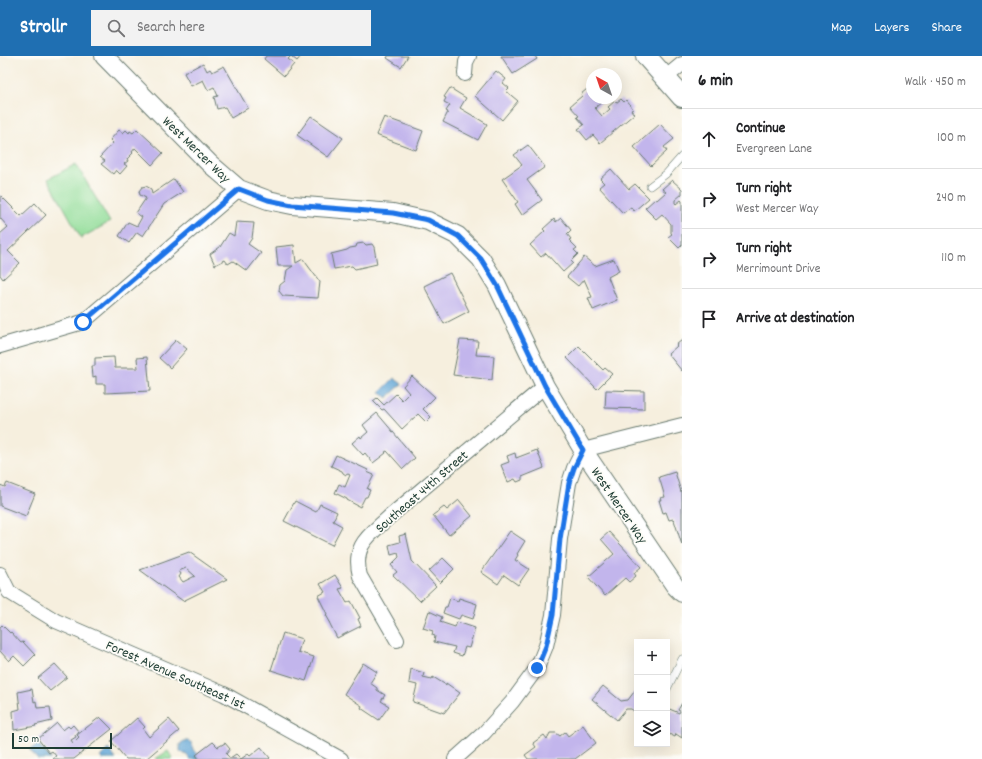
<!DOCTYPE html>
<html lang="en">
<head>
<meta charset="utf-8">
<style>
  body { margin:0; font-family:Dekko,sans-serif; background:#f2f2f2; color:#202124 }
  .controls { position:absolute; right:12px; bottom:12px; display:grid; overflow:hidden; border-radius:0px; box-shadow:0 4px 16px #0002 }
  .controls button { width:36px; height:36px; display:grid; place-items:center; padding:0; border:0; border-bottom:1px solid #e0e0e0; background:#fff; color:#202124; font:20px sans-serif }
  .compass { position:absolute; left:586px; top:12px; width:36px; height:36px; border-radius:50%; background:#fff; box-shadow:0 4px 16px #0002; rotate:320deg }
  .scale { position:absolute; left:12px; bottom:10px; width:100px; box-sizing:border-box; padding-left:4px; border:2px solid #1f3d34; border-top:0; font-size:11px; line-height:14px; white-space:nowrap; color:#1f3d34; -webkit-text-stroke:3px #fdfcf7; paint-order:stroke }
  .stop { position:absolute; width:12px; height:12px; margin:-9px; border:3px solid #1a73e8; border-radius:50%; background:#fff }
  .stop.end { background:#1a73e8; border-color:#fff; box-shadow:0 1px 4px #0008 }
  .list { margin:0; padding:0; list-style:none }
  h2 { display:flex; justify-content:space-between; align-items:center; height:52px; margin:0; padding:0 16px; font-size:17px }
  h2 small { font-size:13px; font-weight:400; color:#757577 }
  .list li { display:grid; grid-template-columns:26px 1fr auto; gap:12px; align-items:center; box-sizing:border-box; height:60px; padding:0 16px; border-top:1px solid #e0e0e0 }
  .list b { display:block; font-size:15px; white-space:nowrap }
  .list p { margin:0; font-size:13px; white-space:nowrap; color:#757577 }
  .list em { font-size:13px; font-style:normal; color:#757577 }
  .icon { flex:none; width:22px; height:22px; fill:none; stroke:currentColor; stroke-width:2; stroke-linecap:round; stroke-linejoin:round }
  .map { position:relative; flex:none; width:682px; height:703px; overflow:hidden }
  header { display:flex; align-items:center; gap:24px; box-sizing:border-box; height:56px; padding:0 20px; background:#1f6fb2; color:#fff }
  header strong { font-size:19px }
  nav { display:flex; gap:22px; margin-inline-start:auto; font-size:14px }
  .search { width:280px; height:36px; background:#f2f2f2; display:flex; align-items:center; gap:10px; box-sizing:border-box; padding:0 14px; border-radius:0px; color:#757577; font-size:15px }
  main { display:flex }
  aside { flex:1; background:#fff }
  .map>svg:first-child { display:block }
  .green { fill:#92dd99; stroke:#588d66 }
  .water { fill:#5fa4d5; stroke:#3f7084 }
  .building { fill:#c2b5ec; fill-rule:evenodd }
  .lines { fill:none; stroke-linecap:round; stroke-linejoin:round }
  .service-casing { stroke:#6a7b70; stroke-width:8 }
  .minor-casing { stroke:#6a7b70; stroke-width:16 }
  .tertiary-casing { stroke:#6a7b70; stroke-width:20 }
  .secondary-casing { stroke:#6a7b70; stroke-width:22 }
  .service { stroke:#fff; stroke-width:7 }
  .minor { stroke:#fff; stroke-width:14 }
  .tertiary { stroke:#fff; stroke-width:18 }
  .secondary { stroke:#fff; stroke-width:20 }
  .route { stroke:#1a73e8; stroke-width:5 }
  .labels { text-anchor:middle; stroke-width:3.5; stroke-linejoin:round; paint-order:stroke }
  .street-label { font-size:14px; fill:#1f3d34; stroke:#fdfcf7 }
</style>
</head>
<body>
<header>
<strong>Strollr</strong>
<div class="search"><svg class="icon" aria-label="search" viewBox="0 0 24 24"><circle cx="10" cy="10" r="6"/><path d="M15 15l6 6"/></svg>Search here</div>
<nav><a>Map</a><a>Layers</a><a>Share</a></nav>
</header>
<main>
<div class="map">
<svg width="682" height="703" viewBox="0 0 682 703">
  <rect width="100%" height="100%" fill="#fdfcf7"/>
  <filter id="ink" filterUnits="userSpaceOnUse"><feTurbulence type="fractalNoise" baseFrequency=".025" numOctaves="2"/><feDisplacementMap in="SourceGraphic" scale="8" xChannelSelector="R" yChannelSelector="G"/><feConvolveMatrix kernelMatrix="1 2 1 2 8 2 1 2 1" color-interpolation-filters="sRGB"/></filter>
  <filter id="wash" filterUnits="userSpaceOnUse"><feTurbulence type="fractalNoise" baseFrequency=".012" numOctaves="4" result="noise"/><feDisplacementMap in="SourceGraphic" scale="16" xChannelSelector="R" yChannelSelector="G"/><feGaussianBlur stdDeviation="0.9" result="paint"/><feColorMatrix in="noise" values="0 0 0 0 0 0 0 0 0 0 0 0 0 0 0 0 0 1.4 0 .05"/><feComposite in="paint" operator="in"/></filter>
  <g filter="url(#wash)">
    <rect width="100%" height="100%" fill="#f6efde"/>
    <path class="green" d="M76,108l34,58 -29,16 -33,-59z
      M168,695l5,8h-18z"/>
    <path class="water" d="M394,322l8,6 -15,14 -7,-6z
      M184,685h4l4,2 1,7 4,3 1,6h-9l-1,-3 -8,-5v-7z
      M38,688l13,15h-14l-7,-9z
      M108,693l8,10h-14l-2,-2z"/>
    <g id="blocks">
      <path class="building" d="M266,0h25l-3,3 6,5 -10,12 -20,-17z
        M291,0h10l-4,5z
        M388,0h20l-7,11 -14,-9z
        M501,0h34l2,3 -24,15z
        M203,7l4,8 3,-2 2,3 12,-6 24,42 -17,10 -6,-11 -8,2 -3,-12 4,-1 -4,-9 -6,3 -5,-10 -12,6 -7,-13z
        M496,15l10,8 -3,4 6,5 -3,3 12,10 -16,19 -27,-24z
        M592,29v13l13,1 -10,9 7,8 8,-7 -2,-2 7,-6 1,2 5,-4 3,3 2,-2 7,9 -2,1 3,4 -34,29 -7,-8 -6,5 -9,-11 6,-4 -7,-8 2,-1 -9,-10 12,-10 -1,-2z
        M450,32l16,10 -6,10 27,16 -9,16 -35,-18 5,-10 -2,-1 4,-6 -6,-3 2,-4 -2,-1z
        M311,60l32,22 -15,19 -31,-22z
        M384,61l39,14 -7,19 -40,-15z
        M660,68l14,15 -10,8 3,4 -16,15 -17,-19z
        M137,73l26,24 -11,12 -17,-17 -3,4 1,1 -6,6 1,2 -4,3 3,2 -7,8 -4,-4 -3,4 -12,-10 4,-3 -5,-4 13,-14 -3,-3 9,-10 4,3 3,-3 3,3 1,-2 3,2z
        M528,89l17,22 -18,13 15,20 -20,15 -7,-11 3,-2 -16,-23 20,-14 -8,-10z
        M611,113l18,20 6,-5 14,14 -15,13 -3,-4 -8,6 -24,-26 5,-4 -4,-4z
        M174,123l9,13 -19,12 -21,32 -6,-4 -8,11 -10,-7 9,-14 9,4 5,-9 -6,-4 10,-15 -6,-3 -1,-4 3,-4 4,-1 5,3 1,5z
        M672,124l10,9v5l-7,6v3l1,1 5,-4 1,1v44l-3,3 -11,-11 4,-3 -1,-1v-9l-9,-10 -6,5 -11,-11 10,-9 2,1 9,-8 -4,-3z
        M0,139l21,21 14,-13 11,12 -38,36 12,12 -17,16 -3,-4v-41l8,-7 -8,-9z
        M561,162l10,12 -4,4 4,5 -2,1 8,8 -3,2 4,4 -7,7 2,2 -10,9 -17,-19 -5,4 -11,-12 15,-14 -2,-2 11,-10 2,3z
        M236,166l18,1 -2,15 -4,6 13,9 -14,18 -14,-10 -5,3 -3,-4 -10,5 -5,-11 10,-7 9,-14 5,3z
        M364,187l2,2 6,-1 2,3 3,17 -22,5 -3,-3 -18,3 -3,-15 16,-4 3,-2 6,-1 1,-3z
        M294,189l2,18 7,-4 17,23 -2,16 -35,-2 -4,-5 1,-6 5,-4 2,-11 6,-4h-15l-2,-19z
        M584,201l11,9 19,-7 5,12 -11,6 9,23 -24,10 -5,-12 4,-1 -8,-18 -6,7 -11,-9z
        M450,217l19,38 -25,13 -20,-38z
        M176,284l11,9 -17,19 -11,-10z
        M460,284l18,1 -2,14 18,1 -2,24 -39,-5z
        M682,284v31l-14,-17 9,-8 -1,-1z
        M579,290l24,24 2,-2 7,6 -15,15 -30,-31z
        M114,301l1,11h23l-1,-10 10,-1 3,34 -45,2v-9h-9v-8l-3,1 -1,-11h3v-8z
        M412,320l23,21 -12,12 8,8 -5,5 -8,-8 -16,15 -18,-20 -2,1 -9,-9 4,-3 7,7 12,-11 6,6 7,-7 -6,-7z
        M606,334l38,1v18l-39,-1z
        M377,357l38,45 -12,11 -16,-18 -2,1 1,1 -13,10 -8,-10 -2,2 -11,-12 8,-7 1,2 7,-6 -5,-7z
        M537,394l7,18 -22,9v3l-5,2 -2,-3 -7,3 -7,-17 8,-3 -2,-6 8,-3 1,5z
        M336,399l32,15 -1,2 7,3 -7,14 3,1 -3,7h-2l-5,10 -13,-7v-1l-12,-6 4,-9 6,3 5,-12 -2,-1 -2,1 -3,-2 -1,-2 -11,-5z
        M675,416l6,20 1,-1v54l-8,-25 -1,-1 -4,1 -3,-8 -3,1 -4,-13h2l-1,-2 5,-1 -6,-20z
        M7,427l28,11 -9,22 -26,-10v-21l5,2z
        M459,444l13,16 -23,19 -16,-20 11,-8 3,3z
        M295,445l21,11 4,-8 17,8 -4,9 9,5 -10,19 -48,-24z
        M510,475l15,10 -8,13 1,1 -3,5 14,9 -11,16 -14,-10 -6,9 -17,-12z
        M609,476l32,35 -7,6 2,3 -7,6 -4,-4 -20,18 -17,-19 26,-23 -13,-15z
        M406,478l6,27 24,25 -16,15 -27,-26 4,-3 -6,-7 8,-8 -1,-4 -7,2 -2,-10 11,-3 -1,-6z
        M189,496l38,27 -44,22 -43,-31zM186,512l9,8 -12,6 -4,-5 2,-3 -2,-3z
        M443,502l11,11 -14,14 -11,-12z
        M335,519l8,13 -4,1 8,14 4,-2 9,17 -2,1 3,7 -24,12 -8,-16h1l-4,-7 1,-1 -9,-18 7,-4 -5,-8z
        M450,542l8,3 1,-3 18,6 -4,15 -12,-4 -2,4 -16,-6 2,-6h2z
        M429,555l13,6 -2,5 15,5 2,-5 18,6 -6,20 -4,-1 -3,9 -9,-3 2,-6 -21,-5 1,-6 -3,-1 1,-4 -10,-3z
        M2,569l8,8 1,-1 10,11 2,-1 12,13 -11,11 -10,-10 -5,5 -9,-10v-24z
        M283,577l19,6 -4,13 16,5 -8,24 -35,-11z
        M363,607l14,9 -7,11 7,5v2l8,5 -4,6 8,5 -10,14 -18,-12 1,-2 -18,-12z
        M55,608l12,13 -17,14 -12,-13z
        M411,613l13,4 -1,4 9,2 1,-2 13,8v-2l14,10 -16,20 -31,-11 4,-17 -8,-2z
        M603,630l18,15 7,-1 9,-12v25l-6,-4h-5l-9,11 -25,-21z
        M32,633l2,13 2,-1 1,7 13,-1 2,14 -17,4 1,1 -22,4 -1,-19 7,-2 -2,-17z
        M682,647v35l-6,-4 -1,3 -6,-3 -2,4v-30l12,5 1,-2 -2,-1z
        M100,661l12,12 -38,30h-20l-1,-1 3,-2 -4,-5 -3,2 -11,-14 19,-16 6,7 5,-4 2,2 3,-3 6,7 -4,3 1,2 -5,3 2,3 6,-6 -2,-2z
        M137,662l8,9 -2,2 6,8 20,-18 10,12 -33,28h-20l-15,-18z
        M583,669l13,18 -21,16h-47l-3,-4 11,-8 -3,-4 11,-8 3,4 3,-6h6l4,3 5,-4 3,4z
        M213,686l5,5 7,-4 5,6 -4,5 4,4 6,-4 5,5 7,-5 2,2 11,-9 9,11 -1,1h-70l-3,-4z"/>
    </g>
  </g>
  <g filter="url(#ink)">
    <use href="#blocks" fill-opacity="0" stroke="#6a7b70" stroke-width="1"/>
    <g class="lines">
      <defs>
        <path id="service" d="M650,130l16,-12 16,-18
          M667,633l15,-30"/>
        <path id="minor" d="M465,18l1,-12 3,-6
          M665,22l17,-14
          M0,290l83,-24 156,-133
          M0,518l9,18 47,29 168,73 117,65
          M397,584l-37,-64c-8,-31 9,-40 29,-59l156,-131
          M455,703l29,-26 28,-31 25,-34 9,-22 7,-31 7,-76 9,-56 5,-15 9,-18 99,-25"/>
        <path id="tertiary" d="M104,0l105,107 30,26 29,11 24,5 101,8 35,8 30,15 23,23 16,26 48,101 38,64 92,136 7,7"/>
        <path id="secondary" d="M646,0l36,41"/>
      </defs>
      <use href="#service" class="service-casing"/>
      <use href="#minor" class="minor-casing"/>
      <use href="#tertiary" class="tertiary-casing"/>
      <use href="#secondary" class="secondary-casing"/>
      <use href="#service" class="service"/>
      <use href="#minor" class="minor"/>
      <use href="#tertiary" class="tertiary"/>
      <use href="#secondary" class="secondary"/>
    </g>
  </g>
  <g class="lines" filter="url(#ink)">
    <path class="route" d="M83,266l156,-133 29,11 24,5 101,8 35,7 30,16 23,23 16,26 48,101 38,64 -9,18 -5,15 -9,56 -7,76 -7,31 -9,22"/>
  </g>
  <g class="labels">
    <g class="street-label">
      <text transform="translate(197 93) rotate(44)" y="5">West Mercer Way</text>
      <text transform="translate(421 435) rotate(-41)" y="5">Southeast 44th Street</text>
      <text transform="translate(620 449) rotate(56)" y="5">West Mercer Way</text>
      <text transform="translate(176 618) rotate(24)" y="5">Forest Avenue Southeast 1st</text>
    </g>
  </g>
</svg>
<div class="controls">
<button>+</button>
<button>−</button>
<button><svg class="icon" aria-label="layers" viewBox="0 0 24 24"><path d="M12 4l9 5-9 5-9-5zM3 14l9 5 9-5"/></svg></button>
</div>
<svg class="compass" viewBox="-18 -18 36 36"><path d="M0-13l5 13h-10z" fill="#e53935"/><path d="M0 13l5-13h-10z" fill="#757577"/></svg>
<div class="scale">50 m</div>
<div class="stop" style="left:83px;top:266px"></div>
<div class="stop end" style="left:537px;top:612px"></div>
</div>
<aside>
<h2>6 min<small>Walk · 450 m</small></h2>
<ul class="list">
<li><svg class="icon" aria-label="ahead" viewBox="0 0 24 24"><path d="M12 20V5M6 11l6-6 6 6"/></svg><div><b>Continue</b><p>Evergreen Lane</p></div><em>100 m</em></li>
<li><svg class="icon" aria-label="right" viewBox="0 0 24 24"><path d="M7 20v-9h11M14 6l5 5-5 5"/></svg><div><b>Turn right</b><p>West Mercer Way</p></div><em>240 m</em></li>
<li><svg class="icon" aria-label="right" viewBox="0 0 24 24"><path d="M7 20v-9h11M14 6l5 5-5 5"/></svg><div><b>Turn right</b><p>Merrimount Drive</p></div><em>110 m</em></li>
<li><svg class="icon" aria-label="arrive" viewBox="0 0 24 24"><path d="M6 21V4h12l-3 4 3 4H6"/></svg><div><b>Arrive at destination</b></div></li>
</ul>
</aside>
</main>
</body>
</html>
